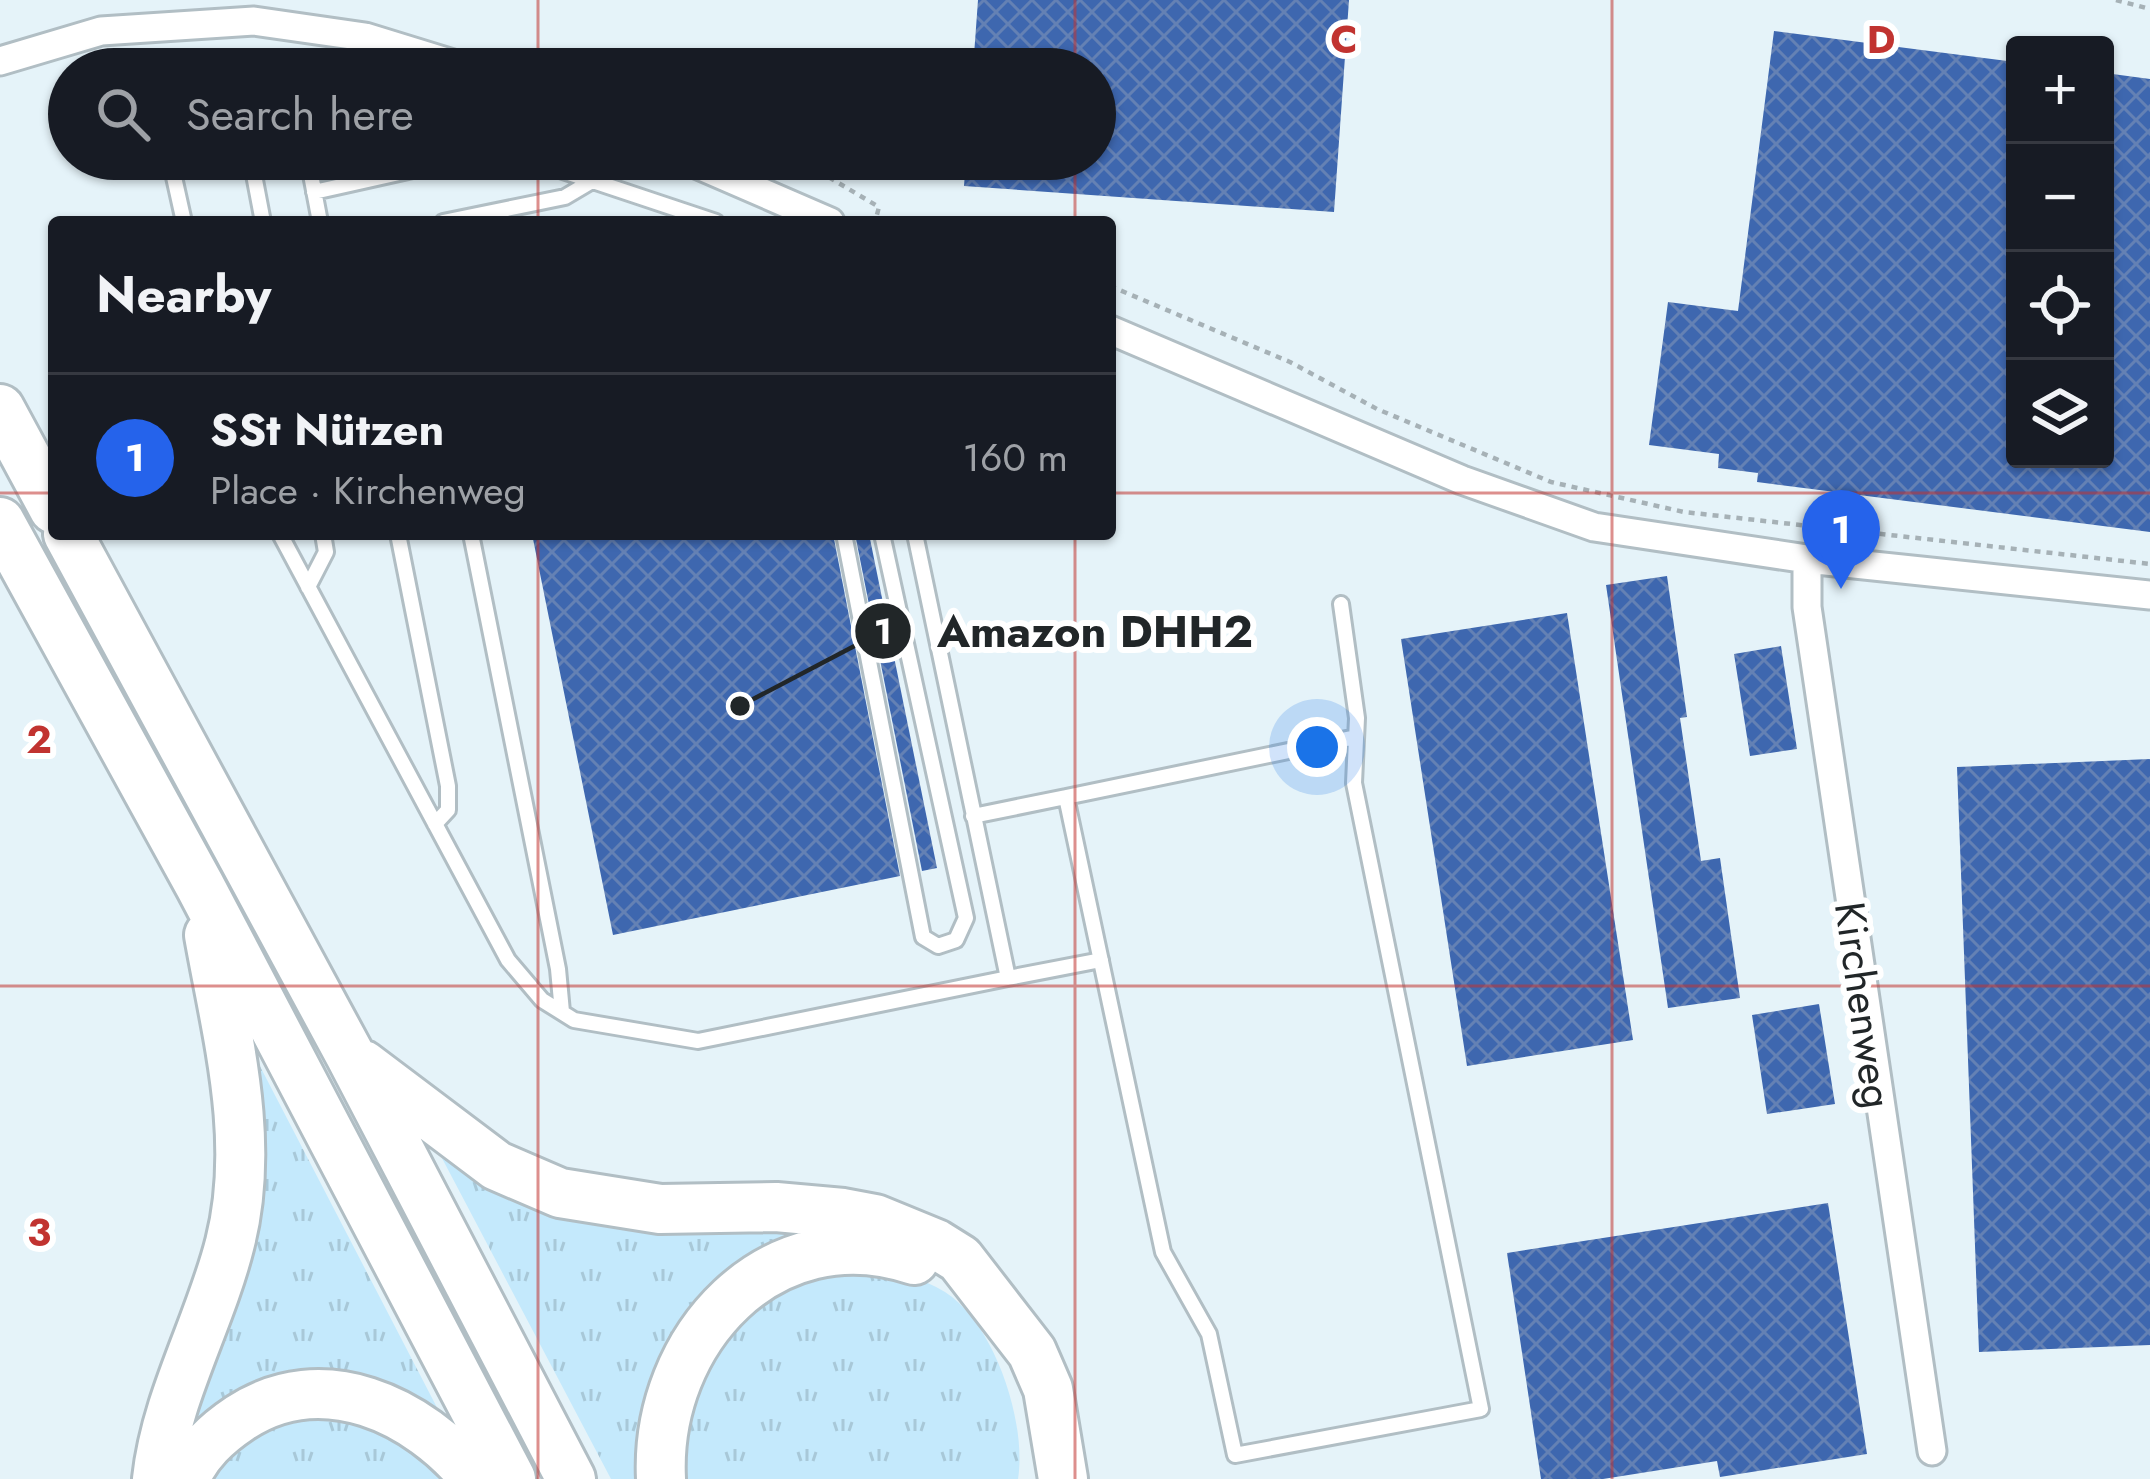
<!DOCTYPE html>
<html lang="en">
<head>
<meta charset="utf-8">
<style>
  body { margin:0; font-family:Jost,sans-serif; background:#242831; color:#f1f3f6 }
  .controls { position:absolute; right:36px; top:36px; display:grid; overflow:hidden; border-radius:12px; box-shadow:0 3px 9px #0004 }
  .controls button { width:108px; height:108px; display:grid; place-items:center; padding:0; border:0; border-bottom:3px solid #363941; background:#171b24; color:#f1f3f6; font:60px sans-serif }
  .you { position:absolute; left:1317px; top:747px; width:42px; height:42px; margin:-30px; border:9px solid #fff; border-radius:50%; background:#1a73e8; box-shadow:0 0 0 18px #1a73e833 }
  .badge { display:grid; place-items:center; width:78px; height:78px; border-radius:50%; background:#2563eb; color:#fff; font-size:39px; font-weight:700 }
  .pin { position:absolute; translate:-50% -99px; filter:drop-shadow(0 3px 6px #0008) }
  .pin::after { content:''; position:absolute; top:63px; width:42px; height:36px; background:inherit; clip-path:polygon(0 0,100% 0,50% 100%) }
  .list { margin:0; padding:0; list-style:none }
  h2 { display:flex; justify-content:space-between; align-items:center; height:156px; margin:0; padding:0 48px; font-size:51px }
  h2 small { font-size:39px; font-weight:400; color:#9ea1a6 }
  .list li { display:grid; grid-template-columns:78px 1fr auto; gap:36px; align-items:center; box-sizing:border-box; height:168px; padding:0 48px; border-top:3px solid #363941 }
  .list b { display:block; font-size:45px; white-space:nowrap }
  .list p { margin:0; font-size:39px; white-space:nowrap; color:#9ea1a6 }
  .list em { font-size:39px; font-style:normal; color:#9ea1a6 }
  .icon { flex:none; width:66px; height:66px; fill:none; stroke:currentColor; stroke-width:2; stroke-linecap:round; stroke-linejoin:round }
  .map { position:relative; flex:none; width:2150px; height:1479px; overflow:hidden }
  .search { position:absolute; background:#171b24; box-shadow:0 3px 9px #0004; left:48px; top:48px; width:1068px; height:132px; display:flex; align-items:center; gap:30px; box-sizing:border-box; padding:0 42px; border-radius:66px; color:#9ea1a6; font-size:45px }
  .panel { position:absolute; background:#171b24; box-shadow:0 3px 9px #0004; left:48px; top:216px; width:1068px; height:324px; border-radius:12px }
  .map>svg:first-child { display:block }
  .grass { fill:url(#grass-tufts) }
  .building { fill:url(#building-cross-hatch) }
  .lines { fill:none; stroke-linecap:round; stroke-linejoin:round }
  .lane-casing { stroke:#b1bec4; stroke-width:20 }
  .street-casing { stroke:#b1bec4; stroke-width:33 }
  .highway-casing { stroke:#b1bec4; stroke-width:54 }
  .path { stroke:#a6b1b6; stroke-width:4.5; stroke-dasharray:6 6; stroke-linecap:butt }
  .lane { stroke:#fff; stroke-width:14 }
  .street { stroke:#fff; stroke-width:27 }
  .highway { stroke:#fff; stroke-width:48 }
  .grid { fill:none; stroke:#c13330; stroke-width:3; stroke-opacity:0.55 }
  .labels { text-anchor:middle; stroke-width:12; stroke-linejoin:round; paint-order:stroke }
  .street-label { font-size:42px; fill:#212628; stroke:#fff }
  .grid-label { font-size:39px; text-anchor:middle; font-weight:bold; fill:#c13330; stroke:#fff; stroke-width:12; stroke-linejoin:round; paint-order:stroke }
  .leader { fill:none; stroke:#212628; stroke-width:4.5 }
  .callout-dot { fill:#212628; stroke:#fff; stroke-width:4.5 }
  .mark-label { font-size:36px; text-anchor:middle; font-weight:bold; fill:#fff }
  .callout-label { font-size:45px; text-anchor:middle; font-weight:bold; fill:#212628; stroke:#fff; stroke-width:12; stroke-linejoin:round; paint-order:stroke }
</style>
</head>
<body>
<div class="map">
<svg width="2150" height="1479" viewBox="0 0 2150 1479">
  <defs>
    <pattern id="grass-tufts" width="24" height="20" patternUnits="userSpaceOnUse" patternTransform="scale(3)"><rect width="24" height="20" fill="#c4e9fc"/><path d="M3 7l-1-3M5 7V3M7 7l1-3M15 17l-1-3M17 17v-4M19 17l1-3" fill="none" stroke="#a8c8d8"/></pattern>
    <pattern id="building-cross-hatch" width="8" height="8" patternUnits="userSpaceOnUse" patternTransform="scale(3)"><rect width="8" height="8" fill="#3e67af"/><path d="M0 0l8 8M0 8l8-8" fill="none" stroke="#6481b4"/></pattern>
  </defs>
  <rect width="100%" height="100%" fill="#e5f3f9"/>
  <path class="grass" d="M236,1020l209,403 -57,-34 -207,63 21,-75z
    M434,1143l72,43 349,39 -138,62 -46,52 -27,90 2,50h-35z
    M835,1269c38,0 77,2 110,23 50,32 82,131 73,187h-340l6,-69 46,-96z
    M291,1410l95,15 69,54h-241l19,-37z"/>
  <path class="building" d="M978,0h371l-15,212 -370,-26 2,-27h129v-90h-122z
    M1774,31l241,31v397h90v-386l45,6v453l-393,-50 1,-9 -40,-5 1,-14 -70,-9 19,-143 70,9z
    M532,534h301l67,342 -287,59z
    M855,534h14l68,334 -15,3z
    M1667,576l20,141 -7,1 21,143 19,-3 20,140 -72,10 -62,-423z
    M1567,613l66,427 -166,26 -66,-427z
    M1781,646l16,103 -47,7 -16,-102z
    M2150,759v586l-171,7 -22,-585z
    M1819,1004l16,100 -68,10 -15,-99z
    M1828,1203l39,251 -147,23 -3,-16 -114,18h-62l-34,-226z"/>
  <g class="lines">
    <defs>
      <path id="lane" d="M170,159l14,63
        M251,159l12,63
        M308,159l12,63
        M527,159l189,63
        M314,192l148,-33
        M443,222l122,-25 27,-16
        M280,534l228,426 34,40 32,20 124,21 310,-63 -93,-444
        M398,534l50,252v24l-13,14
        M471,534l87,435 4,43
        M844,534l79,403 15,9 18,-6 10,-22 -84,-384
        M308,587l18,-35 -3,-18
        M1341,604l16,114 -3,65 127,626 -246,46 -26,-121 -46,-82 -97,-455 290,-60
        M973,816l93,-19
        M1008,978l93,-18"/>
      <path id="street" d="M0,61l101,-30 153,-10 111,16 104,32
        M685,159l145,63
        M1110,330l352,150 132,47 213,32 343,36
        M1807,559v48l125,844"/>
      <path id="highway" d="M0,409l54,100
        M0,522l200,364 311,593
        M68,534l282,521 221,424
        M363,1065l134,101 63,27 100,16 116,-2 67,6 32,6 61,25 24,15 72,93 16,37 15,90
        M157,1479c9,-82 53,-156 73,-236 26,-102 -3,-207 -21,-308
        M185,1479c12,-27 31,-45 55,-61 82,-54 179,-9 235,61
        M661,1479c-7,-139 110,-267 253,-219"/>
    </defs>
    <use href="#lane" class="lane-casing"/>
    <use href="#street" class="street-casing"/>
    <use href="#highway" class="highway-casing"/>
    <path class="path" d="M2116,0l34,9
      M798,159l81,48 -4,15
      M1110,286l180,76 87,47 174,73 133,30 466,52"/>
    <use href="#lane" class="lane"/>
    <use href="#street" class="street"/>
    <use href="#highway" class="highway"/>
  </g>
  <path class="grid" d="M538,0v69M1075,0v69M1612,0v1479M538,159v63M1075,159v63M0,493h54M1110,493h1040M538,534v945M1075,534v945M0,986h2150"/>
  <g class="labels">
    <g class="street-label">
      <text transform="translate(1864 1005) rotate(82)" y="15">Kirchenweg</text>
    </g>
  </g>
  <g class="grid-label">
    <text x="1344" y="53">C</text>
    <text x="1881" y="53">D</text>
    <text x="39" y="753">2</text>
    <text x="39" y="1246">3</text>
  </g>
  <path class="leader" d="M740 706L883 631"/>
  <g class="callout-dot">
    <circle cx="740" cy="706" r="12"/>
    <circle cx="883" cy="631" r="30"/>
  </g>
  <g class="mark-label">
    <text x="883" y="644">1</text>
  </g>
  <g class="callout-label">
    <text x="1095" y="647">Amazon DHH2</text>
  </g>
</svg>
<div class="controls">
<button>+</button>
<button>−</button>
<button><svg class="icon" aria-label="locate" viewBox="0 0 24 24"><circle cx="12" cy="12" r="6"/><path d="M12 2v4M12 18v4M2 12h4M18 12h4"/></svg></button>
<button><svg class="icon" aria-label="layers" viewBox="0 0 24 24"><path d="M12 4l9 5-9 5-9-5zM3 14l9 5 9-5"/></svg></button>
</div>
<div class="you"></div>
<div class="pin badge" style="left:1841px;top:589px">1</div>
<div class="search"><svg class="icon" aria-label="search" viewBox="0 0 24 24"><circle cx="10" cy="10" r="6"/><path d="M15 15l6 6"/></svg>Search here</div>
<section class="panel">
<h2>Nearby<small></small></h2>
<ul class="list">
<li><span class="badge">1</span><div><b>SSt Nützen</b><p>Place · Kirchenweg</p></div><em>160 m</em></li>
</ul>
</section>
</div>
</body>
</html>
